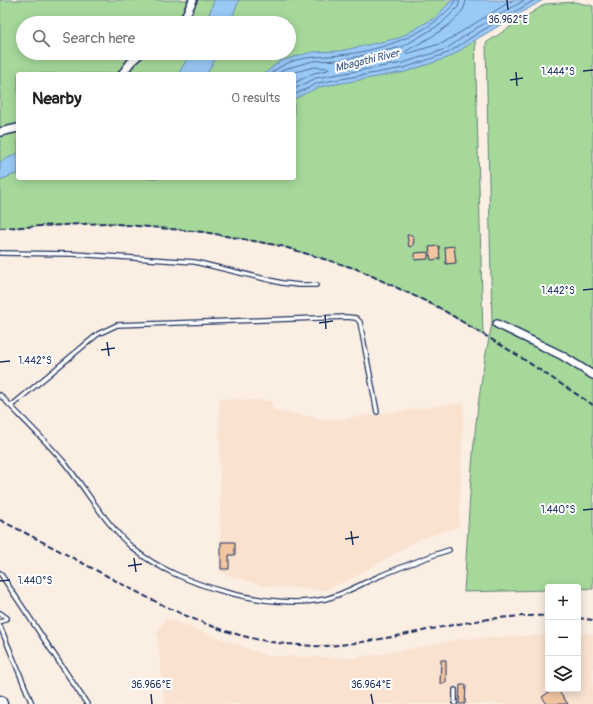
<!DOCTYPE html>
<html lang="en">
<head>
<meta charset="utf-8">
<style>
  body { margin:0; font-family:Pangolin,sans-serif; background:#f6f6f6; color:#222 }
  .controls { position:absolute; right:12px; bottom:12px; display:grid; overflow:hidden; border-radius:4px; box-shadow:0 2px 10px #0003 }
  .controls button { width:36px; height:36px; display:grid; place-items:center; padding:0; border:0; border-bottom:1px solid #e0e0e0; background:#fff; color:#222; font:20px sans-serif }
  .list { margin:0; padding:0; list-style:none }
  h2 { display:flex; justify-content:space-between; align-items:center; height:52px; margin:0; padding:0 16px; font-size:17px }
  h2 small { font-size:13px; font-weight:400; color:#767676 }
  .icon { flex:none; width:22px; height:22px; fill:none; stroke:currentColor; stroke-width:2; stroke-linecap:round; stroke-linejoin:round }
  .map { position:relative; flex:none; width:593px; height:704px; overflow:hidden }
  .search { position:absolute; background:#fff; box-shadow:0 2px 10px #0003; left:16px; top:16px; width:280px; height:44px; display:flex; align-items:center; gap:10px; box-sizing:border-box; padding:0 14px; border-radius:22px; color:#767676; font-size:15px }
  .panel { position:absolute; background:#fff; box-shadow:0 2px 10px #0003; left:16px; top:72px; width:280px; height:108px; border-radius:4px }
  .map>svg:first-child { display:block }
  .built { fill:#f9e2d0 }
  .green { fill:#a6d89a; stroke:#60847c; fill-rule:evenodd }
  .water { fill:#99c9f5; stroke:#678bb9 }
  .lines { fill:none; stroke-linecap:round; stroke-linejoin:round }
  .shore { stroke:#4d6d9a; stroke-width:1 }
  .building { fill:#f3c6a2; stroke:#1b2f5e }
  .service-casing { stroke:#1b2f5e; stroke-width:6 }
  .minor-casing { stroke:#1b2f5e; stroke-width:10 }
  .trunk-casing { stroke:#1b2f5e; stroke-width:15 }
  .service { stroke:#fff; stroke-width:3.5 }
  .minor { stroke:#fff; stroke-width:7 }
  .trunk { stroke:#fff; stroke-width:12 }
  .rail { stroke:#1b2f5e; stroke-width:2; stroke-dasharray:6 3; stroke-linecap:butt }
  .ticks { fill:none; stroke:#1b2f5e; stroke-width:1.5 }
  .labels { text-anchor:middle; stroke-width:4; stroke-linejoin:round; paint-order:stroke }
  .water-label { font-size:11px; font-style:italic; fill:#415d8b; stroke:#fff }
  .ticks-label { font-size:10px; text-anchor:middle; fill:#1b2f5e; stroke:#fff; stroke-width:4; stroke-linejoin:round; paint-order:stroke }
</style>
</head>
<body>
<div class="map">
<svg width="593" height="704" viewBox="0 0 593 704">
  <rect width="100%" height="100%" fill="#fbeee3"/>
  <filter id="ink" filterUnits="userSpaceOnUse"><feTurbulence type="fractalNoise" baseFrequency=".025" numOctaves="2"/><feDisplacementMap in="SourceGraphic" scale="8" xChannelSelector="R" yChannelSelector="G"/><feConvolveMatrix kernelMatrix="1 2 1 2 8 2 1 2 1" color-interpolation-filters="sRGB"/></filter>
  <g filter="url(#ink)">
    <path class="built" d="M219,399l52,2 2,9 57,10 134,-17 -5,124 -39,12 -71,41 -25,10 -60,-4 -43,-13z
      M166,618l101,38 84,2 55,-8 53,-11 89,-4v54h30v-55l11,-1 4,1v70h-428l-8,-72z"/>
    <path class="green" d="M0,0h476l-1,36 8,299 -45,-28 -81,-38 -76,-23 -77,-14 -99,-9 -105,5zM23,23h266v30h-266zM18,74h276v104h-276z
      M575,2l18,4v583l-45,-2v3l-84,2c6,-90 8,-180 28,-268l-6,-281 59,-39z"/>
    <path class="water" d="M214,0h25l-9,23h-24z
      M452,0h91l-63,37 -30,20 -45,15 -86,15 -25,12v-25h-30l16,-13 32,-9 28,-1 59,-13 37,-21z
      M191,53h27l-11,21h-29z
      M18,153v20l-18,7v-18z"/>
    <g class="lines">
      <path class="shore" d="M466,0c-1,22 -43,41 -60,51v3l37,-11 70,-43
        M270,74c23,-19 42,-16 70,-19 33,-3 79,-17 104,-41 4,-4 10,-8 11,-14
        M278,74l6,-5 29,-8 28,-1 61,-13 39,-23 17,-17 2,-7
        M288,74l26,-7 15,1 -1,2 -14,3 -20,10
        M294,89l22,-11 87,-15 43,-14 29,-20 50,-29
        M294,95l24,-12 86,-15 44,-15 30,-20 57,-33"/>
    </g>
    <path class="building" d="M407,235h5l2,3 -1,8 -4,1z
      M439,246l1,13 -9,1 -2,-13z
      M454,246l2,17 -10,1 -1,-17z
      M428,252v7l-13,1v-7z
      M221,542h14v13h-6v14h-8z
      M441,660h5v23h-6z
      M460,685h6l-1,19h-6z
      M553,689h4l11,15h-21l-5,-7z"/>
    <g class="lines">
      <defs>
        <path id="service" d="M0,253l73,1 122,8 87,21 17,2h17
          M0,395c21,22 43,43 63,66 24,29 43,65 72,89 43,35 136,61 190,49 17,-4 34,-14 50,-21 24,-10 49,-20 74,-28
          M11,406l87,-72 19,-9 230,-8 9,1 4,4 17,90
          M0,573l87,131
          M0,613l7,5 -7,4
          M0,626l32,78
          M455,704v-14"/>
        <path id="minor" d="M182,23l11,-23
          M122,74l9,-12 10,-9
          M0,132l18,-4
          M497,324l64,31 32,20"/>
        <path id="trunk" d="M0,702l1,2"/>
      </defs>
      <use href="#service" class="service-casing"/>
      <use href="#minor" class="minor-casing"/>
      <use href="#trunk" class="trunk-casing"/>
      <use href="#service" class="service"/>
      <use href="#minor" class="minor"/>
      <use href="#trunk" class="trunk"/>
      <path class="rail" d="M0,228l105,-5 99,9 77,14 76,23 81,38 76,46 79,52
        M0,520c36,18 71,37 107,56 61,33 122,65 192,69 9,0 18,2 27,1 75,-5 147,-33 222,-30
        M578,618l15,2"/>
    </g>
  </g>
  <path class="ticks" d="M507,0l1,10M583,71l10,-1M516,72l1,14M510,80l13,-2M583,290l10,-1M325,315l1,14M319,323l14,-2M107,342l2,14M101,350l14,-2M0,362l10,-1M583,510l10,-1M351,531l2,14M345,539l14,-2M134,558l2,14M128,566l14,-2M0,581l10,-1M151,694l1,10M371,694l2,10"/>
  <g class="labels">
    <g class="water-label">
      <text transform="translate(367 60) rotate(-14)" y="4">Mbagathi River</text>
    </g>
  </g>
  <g class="ticks-label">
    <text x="508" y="23">36.962°E</text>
    <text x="558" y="75">1.444°S</text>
    <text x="558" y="294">1.442°S</text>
    <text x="35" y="364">1.442°S</text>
    <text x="558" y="513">1.440°S</text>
    <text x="35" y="584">1.440°S</text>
    <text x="151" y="688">36.966°E</text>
    <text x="371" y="688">36.964°E</text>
  </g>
</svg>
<div class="controls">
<button>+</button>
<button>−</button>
<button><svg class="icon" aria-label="layers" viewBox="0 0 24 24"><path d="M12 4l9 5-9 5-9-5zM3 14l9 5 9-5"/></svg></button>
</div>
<div class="search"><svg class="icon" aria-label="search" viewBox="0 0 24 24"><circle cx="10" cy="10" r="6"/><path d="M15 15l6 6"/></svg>Search here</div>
<section class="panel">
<h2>Nearby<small>0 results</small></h2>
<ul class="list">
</ul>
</section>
</div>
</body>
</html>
